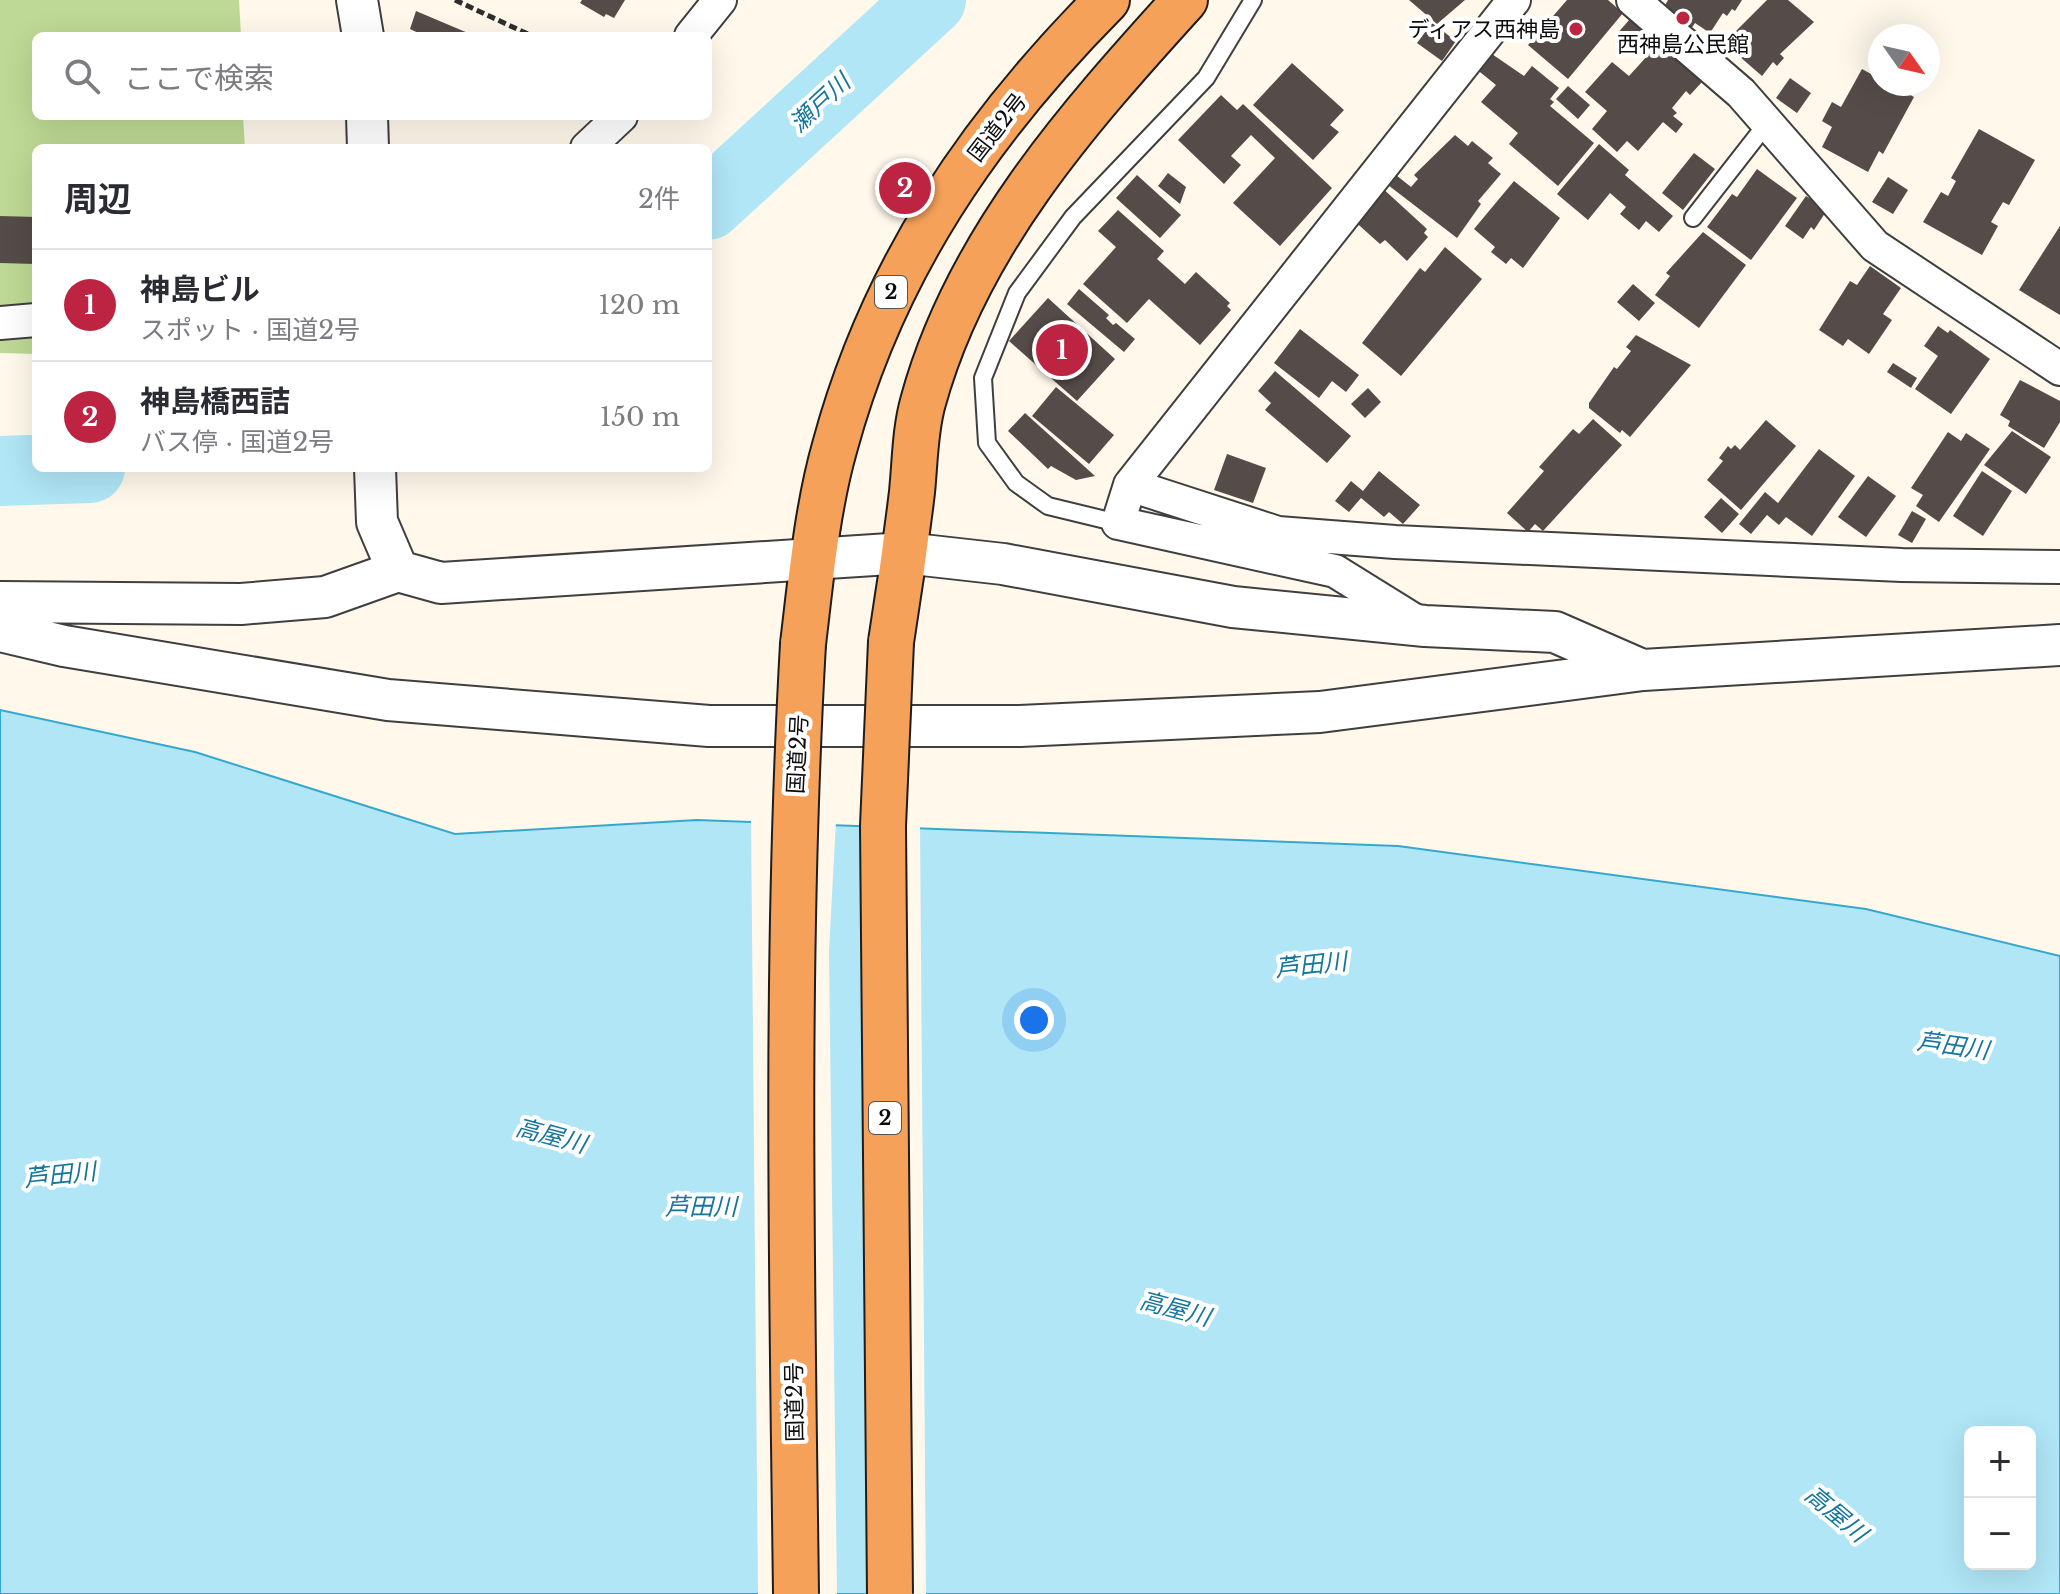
<!DOCTYPE html>
<html lang="ja">
<head>
<meta charset="utf-8">
<style>
  body { margin:0; font-family:"Libre Baskerville","Noto Sans JP",serif; background:#f7f7f7; color:#2b2b33 }
  .controls { position:absolute; right:24px; bottom:24px; display:grid; overflow:hidden; border-radius:12px; box-shadow:0 8px 32px #0002 }
  .controls button { width:72px; height:72px; display:grid; place-items:center; padding:0; border:0; border-bottom:2px solid #e1e1e2; background:#fff; color:#2b2b33; font:40px sans-serif }
  .compass { position:absolute; left:1868px; top:24px; width:72px; height:72px; border-radius:50%; background:#fff; box-shadow:0 8px 32px #0002; rotate:124deg }
  .you { position:absolute; left:1034px; top:1020px; width:28px; height:28px; margin:-20px; border:6px solid #fff; border-radius:50%; background:#1a73e8; box-shadow:0 0 0 12px #1a73e833 }
  .badge { display:grid; place-items:center; width:52px; height:52px; border-radius:50%; background:#bc2442; color:#fff; font-size:26px; font-weight:700 }
  .pin { position:absolute; translate:-50% -50%; border:4px solid #fff; box-shadow:0 2px 8px #0006 }
  .list { margin:0; padding:0; list-style:none }
  h2 { display:flex; justify-content:space-between; align-items:center; height:104px; margin:0; padding:0 32px; font-size:34px }
  h2 small { font-size:26px; font-weight:400; color:#7c7c81 }
  .list li { display:grid; grid-template-columns:52px 1fr auto; gap:24px; align-items:center; box-sizing:border-box; height:112px; padding:0 32px; border-top:2px solid #e1e1e2 }
  .list b { display:block; font-size:30px; white-space:nowrap }
  .list p { margin:0; font-size:26px; white-space:nowrap; color:#7c7c81 }
  .list em { font-size:26px; font-style:normal; color:#7c7c81 }
  .icon { flex:none; width:44px; height:44px; fill:none; stroke:currentColor; stroke-width:2; stroke-linecap:round; stroke-linejoin:round }
  .map { position:relative; flex:none; width:2060px; height:1594px; overflow:hidden }
  .search { position:absolute; background:#fff; box-shadow:0 8px 32px #0002; left:32px; top:32px; width:680px; height:88px; display:flex; align-items:center; gap:20px; box-sizing:border-box; padding:0 28px; border-radius:12px; color:#7c7c81; font-size:30px }
  .panel { position:absolute; background:#fff; box-shadow:0 8px 32px #0002; left:32px; top:144px; width:680px; height:328px; border-radius:12px }
  .map>svg:first-child { display:block }
  .forest { fill:#bed995 }
  .water { fill:#b0e6f6; stroke:#37a8cd; stroke-width:2; fill-rule:evenodd }
  .pier { fill:#fff8eb }
  .lines { fill:none; stroke-linecap:round; stroke-linejoin:round }
  .river { stroke:#b0e6f6; stroke-width:70 }
  .building { fill:#554b48 }
  .service-casing { stroke:#3f3f3f; stroke-width:20 }
  .minor-casing { stroke:#3f3f3f; stroke-width:36 }
  .tertiary-casing { stroke:#3f3f3f; stroke-width:44 }
  .trunk-casing { stroke:#1d1d1d; stroke-width:48 }
  .path { stroke:#2e2e2e; stroke-width:5; stroke-dasharray:8 4; stroke-linecap:butt }
  .service { stroke:#fff; stroke-width:16 }
  .minor { stroke:#fff; stroke-width:32 }
  .tertiary { stroke:#fff; stroke-width:40 }
  .trunk { stroke:#f6a15a; stroke-width:44 }
  .trunk-bridge-casing { stroke:#1d1d1d; stroke-width:48; stroke-linecap:butt }
  .trunk-bridge { stroke:#f6a15a; stroke-width:44 }
  .poi-dot { fill:#bc2442; stroke:#fff; stroke-width:3 }
  .labels { text-anchor:middle; stroke-width:8; stroke-linejoin:round; paint-order:stroke }
  .shield { fill:#fff; stroke:#555; stroke-width:2 }
  .shield-label { font-size:20px; font-weight:bold; fill:#0c0c0c }
  .poi-label { font-size:22px; fill:#0c0c0c; stroke:#fff; text-anchor:end }
  .street-label { font-size:22px; fill:#0c0c0c; stroke:#fff }
  .water-label { font-size:24px; font-style:italic; fill:#16769d; stroke:#fff }
</style>
</head>
<body>
<div class="map">
<svg width="2060" height="1594" viewBox="0 0 2060 1594">
  <rect width="100%" height="100%" fill="#fff8eb"/>
  <path class="forest" d="M0,0h239l2,36h-205v80h207l2,32h-209v206l-36,-1z"/>
  <path class="water" d="M0,710l195,42 260,82 242,-14 701,26 468,63 194,47v638h-2060zM1970,1432h60v132h-60z"/>
  <path class="pier" d="M751,818l85,3 -7,130 8,643h-79z
    M860,822l60,2 6,770h-59z"/>
  <g class="lines">
    <path class="river" d="M708,205l223,-205
      M0,471l90,-3"/>
  </g>
  <path class="building" d="M582,0h43l-11,18 -8,-4 -2,3 -24,-14z
    M1409,0h56l-28,24z
    M1567,0h41l15,13 -55,66 -40,-34z
    M1668,0h74l-7,11 -3,-2 -5,7 -4,-3 -13,20 -15,-10 -8,12 -23,-28z
    M1767,0h21l26,22 -34,32 4,4 -7,8 -4,-4 -11,14 -38,-33z
    M416,11l59,25h-50l-15,-7z
    M1631,12l16,14 -21,18 -10,-9 14,-16 -3,-3z
    M1432,23l24,18 -14,20 -25,-18z
    M1658,44l44,38 -12,13 -4,-4 -14,17 5,5 -4,3 10,8 -7,9 -13,-11 -25,29 -11,-10 -10,11 -25,-23 15,-18 -22,-19 27,-30 17,14z
    M1489,52l35,24 8,-10 27,22 -9,11 4,3 -4,4 44,37 -36,43 -49,-42 9,-11 -37,-31 15,-17 -21,-17z
    M1292,63l52,47 -14,15 9,7 -26,28 -60,-55z
    M1862,69l18,10v5h10l24,13 -31,57 -4,-3 -11,21 -46,-25 10,-20 -10,-6 10,-19 9,5z
    M1790,78l21,15 -14,20 -21,-15z
    M1568,86l22,19 -12,14 -22,-20z
    M1221,95l16,15 6,-6 89,84 -52,58 -47,-43 42,-45 -24,-23 -20,21 10,9 -17,19 -46,-44z
    M1979,129l56,31 -26,45 -6,-3 -12,20 7,4 -16,29 -59,-33 18,-30 7,4 8,-15 -5,-3z
    M1455,135l13,11 4,-5 21,17 -5,5 13,11 -23,27 3,3 -24,34 -69,-53 8,-10 15,12 7,-8 -4,-4z
    M1599,144l30,26 -4,5 48,41 -14,16 -13,-11 -7,9 -19,-16 6,-7 -16,-14 -22,27 -31,-26z
    M1694,153l21,16 -32,41 -21,-17z
    M1757,169l40,29 -46,62 -44,-33 25,-33 5,3z
    M1168,173l18,14 -6,17 -22,-18z
    M1137,175l44,40 -21,23 -44,-40z
    M1888,177l20,13 -15,24 -21,-12z
    M1514,181l46,37 -37,50 -12,-10 -5,6 -15,-12 4,-5 -21,-18z
    M1380,186l47,43 -3,4 4,4 -21,24 -22,-21 -5,4 -29,-26z
    M1806,196l21,14 -13,20 -3,-3 -8,12 -18,-13z
    M1118,210l46,41 -7,8 28,25 11,-12 34,31 -3,3 4,4 -31,35 -51,-46 -22,24 -44,-39 33,-37 -18,-16z
    M0,216l36,1 -1,47 -35,-1z
    M2060,226v89l-41,-25z
    M1703,232l43,33 -47,63 -44,-33 15,-19 -4,-3z
    M1445,247l37,32 -81,97 -39,-33 58,-75 5,4z
    M1870,266l31,22 -18,26 9,6 -23,34 -21,-15 -5,7 -24,-16 31,-49 7,4z
    M1633,284l22,19 -16,18 -22,-19z
    M1079,289l30,26 -3,3 7,7 3,-2 19,16 -11,13 -57,-48z
    M1048,298l67,61 -38,42 -68,-60z
    M1938,326l10,7 2,-3 40,29 -39,55 -36,-25 23,-33 -14,-10z
    M1300,329l59,46 -13,17 -14,-11 -13,17 -45,-35z
    M1636,335l55,30 -61,72 -8,-7 -2,3 -31,-25v-5l25,-36 3,2 14,-18 -5,-4z
    M1893,363l24,15 -6,10 -24,-16z
    M1275,371l76,65 -24,27 -62,-53 6,-7 -13,-12z
    M2020,380l40,21v21l-16,26 -36,-22 2,-5 -10,-6z
    M1056,387l58,48 -25,29 -57,-48z
    M1368,388l13,14 -16,16 -14,-14z
    M1025,413l70,63 -19,4 -25,-14 -3,3 -40,-38z
    M1593,419l29,26 -79,86 -8,-7 -7,8 -21,-19 37,-42 -5,-4 34,-38 6,5z
    M1766,420l30,26 -55,64 -34,-30 16,-19 -4,-3 9,-12 3,3 4,-4 5,5z
    M2012,431l39,26 -25,37 -42,-29z
    M1948,432l13,9 5,-8 24,16 -51,73 -23,-16 7,-11 -12,-7z
    M1819,449l36,27 -43,60 -26,-19 -7,8 -12,-10 -16,19 -12,-10 26,-32 13,11z
    M1227,454l39,14 -13,35 -39,-13z
    M1379,471l41,34 -17,19 -14,-12 -5,5 -23,-19 -12,14 -14,-11 16,-20 12,10z
    M1982,471l30,20 -29,45 -30,-20z
    M1868,476l28,20 -30,41 -28,-20z
    M1721,498l18,16 -17,19 -18,-16z
    M1912,511l14,8 -14,24 -14,-8z"/>
  <g class="lines">
    <defs>
      <path id="service" d="M1693,218l75,-96
        M1118,523l-70,-17 -32,-23 -29,-40 -4,-65 34,-85 56,-76 133,-139 47,-78"/>
      <path id="minor" d="M1514,0l-384,485 148,48 117,9 507,23 158,2
        M1633,0l108,93 134,153 185,123
        M691,36l29,-36
        M587,148l34,-32
        M0,323l36,-3
        M1130,485l-12,38 217,48 87,54"/>
      <path id="tertiary" d="M357,0l6,36
        M367,116l1,32
        M375,468l2,54 21,49 43,12 464,-30 98,11 230,43 192,19 130,6 87,38
        M0,602l241,2 84,-7 73,-26
        M0,631l64,15 324,54 321,26h311l300,-14 323,-42 417,-25"/>
      <path id="trunk" d="M891,642c8,-50 15,-100 21,-150 3,-30 3,-62 11,-90 43,-158 154,-283 262,-402
        M803,644c8,-66 14,-135 32,-198 48,-177 144,-317 272,-446"/>
    </defs>
    <use href="#service" class="service-casing"/>
    <use href="#minor" class="minor-casing"/>
    <use href="#tertiary" class="tertiary-casing"/>
    <use href="#trunk" class="trunk-casing"/>
    <path class="path" d="M455,0l77,36"/>
    <use href="#service" class="service"/>
    <use href="#minor" class="minor"/>
    <use href="#tertiary" class="tertiary"/>
    <use href="#trunk" class="trunk"/>
    <defs>
      <path id="trunk-bridge" d="M796,1594c-4,-317 -11,-634 7,-950
        M890,1594l-7,-768 8,-184"/>
    </defs>
    <use href="#trunk-bridge" class="trunk-bridge-casing"/>
    <use href="#trunk-bridge" class="trunk-bridge"/>
  </g>
  <g class="poi-dot">
    <circle cx="1683" cy="18" r="8"/>
    <circle cx="1576" cy="29" r="8"/>
  </g>
  <g class="labels">
    <g class="shield">
      <rect x="875" y="276" width="32" height="32" rx="6"/>
      <rect x="869" y="1102" width="32" height="32" rx="6"/>
    </g>
    <g class="shield-label">
      <text x="891" y="299">2</text>
      <text x="885" y="1125">2</text>
    </g>
    <g class="poi-label">
      <text x="1560" y="37">ディアス西神島</text>
      <text x="1683" y="52" text-anchor="middle">西神島公民館</text>
    </g>
    <g class="street-label">
      <text transform="translate(997 127) rotate(-52)" y="8">国道2号</text>
      <text transform="translate(797 754) rotate(-87)" y="8">国道2号</text>
      <text transform="translate(794 1402) rotate(-91)" y="8">国道2号</text>
    </g>
    <g class="water-label">
      <text transform="translate(820 103) rotate(-43)" y="8">瀬戸川</text>
      <text transform="translate(1311 965) rotate(-6)" y="8">芦田川</text>
      <text transform="translate(1953 1046) rotate(8)" y="8">芦田川</text>
      <text transform="translate(551 1136) rotate(15)" y="8">高屋川</text>
      <text transform="translate(60 1175) rotate(-6)" y="8">芦田川</text>
      <text x="701" y="1215">芦田川</text>
      <text transform="translate(1175 1309) rotate(15)" y="8">高屋川</text>
      <text transform="translate(1836 1514) rotate(40)" y="8">高屋川</text>
    </g>
  </g>
</svg>
<div class="controls">
<button>+</button>
<button>−</button>
</div>
<svg class="compass" viewBox="-18 -18 36 36"><path d="M0-13l5 13h-10z" fill="#e53935"/><path d="M0 13l5-13h-10z" fill="#7c7c81"/></svg>
<div class="you"></div>
<div class="pin badge" style="left:1062px;top:350px">1</div>
<div class="pin badge" style="left:905px;top:188px">2</div>
<div class="search"><svg class="icon" aria-label="search" viewBox="0 0 24 24"><circle cx="10" cy="10" r="6"/><path d="M15 15l6 6"/></svg>ここで検索</div>
<section class="panel">
<h2>周辺<small>2件</small></h2>
<ul class="list">
<li><span class="badge">1</span><div><b>神島ビル</b><p>スポット · 国道2号</p></div><em>120 m</em></li>
<li><span class="badge">2</span><div><b>神島橋西詰</b><p>バス停 · 国道2号</p></div><em>150 m</em></li>
</ul>
</section>
</div>
</body>
</html>
